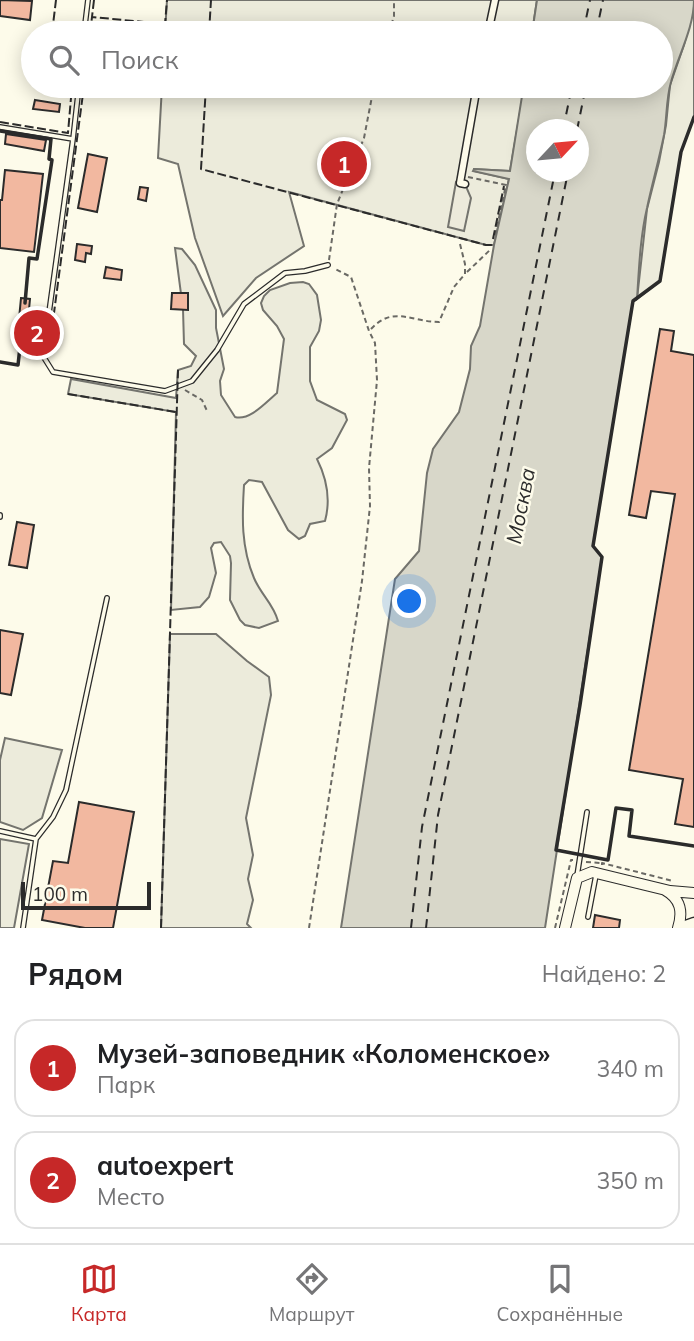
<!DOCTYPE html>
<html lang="ru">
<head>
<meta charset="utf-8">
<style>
  body { margin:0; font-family:Mulish,sans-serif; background:#f2f2f2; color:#202124 }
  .compass { position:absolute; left:526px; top:119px; width:63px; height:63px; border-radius:50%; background:#fff; box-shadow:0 4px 18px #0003; rotate:64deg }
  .scale { position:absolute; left:21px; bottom:18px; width:130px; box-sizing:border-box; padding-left:7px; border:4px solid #2b2b2b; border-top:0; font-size:19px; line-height:24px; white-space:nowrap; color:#2b2b2b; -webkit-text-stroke:5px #fdfbea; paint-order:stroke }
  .you { position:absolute; left:410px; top:602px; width:24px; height:24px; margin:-18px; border:5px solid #fff; border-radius:50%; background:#1a73e8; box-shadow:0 0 0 10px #1a73e833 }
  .badge { display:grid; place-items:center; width:46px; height:46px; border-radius:50%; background:#c62828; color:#fff; font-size:23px; font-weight:700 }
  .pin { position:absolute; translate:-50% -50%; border:4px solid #fff; box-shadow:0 2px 7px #0006 }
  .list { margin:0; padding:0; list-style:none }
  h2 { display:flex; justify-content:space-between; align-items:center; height:91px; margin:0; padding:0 28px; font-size:30px }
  h2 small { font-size:23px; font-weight:400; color:#757577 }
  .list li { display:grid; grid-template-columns:46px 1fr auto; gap:21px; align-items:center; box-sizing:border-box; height:98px; margin:0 14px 14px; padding:0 14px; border:2px solid #e0e0e0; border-radius:21px }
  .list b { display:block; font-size:26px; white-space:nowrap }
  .list p { margin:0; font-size:23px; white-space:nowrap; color:#757577 }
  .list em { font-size:23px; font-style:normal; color:#757577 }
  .icon { flex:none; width:38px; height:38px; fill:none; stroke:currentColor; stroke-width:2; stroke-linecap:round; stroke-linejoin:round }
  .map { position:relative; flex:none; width:694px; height:928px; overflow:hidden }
  .search { position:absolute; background:#fff; box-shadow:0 4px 18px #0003; left:21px; right:21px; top:21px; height:77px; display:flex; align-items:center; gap:18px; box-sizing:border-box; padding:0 24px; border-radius:38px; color:#757577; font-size:26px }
  .sheet { height:315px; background:#fff }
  nav { display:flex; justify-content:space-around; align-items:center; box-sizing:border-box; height:98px; border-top:2px solid #e0e0e0; background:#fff; font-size:19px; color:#757577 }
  nav a { display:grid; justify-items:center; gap:4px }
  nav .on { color:#c62828 }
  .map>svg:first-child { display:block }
  .green { fill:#ecebdb; stroke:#74746e; stroke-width:2 }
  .parking { fill:#eceadb; stroke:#74746e; stroke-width:2 }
  .water { fill:#d8d7c9; stroke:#74746e; stroke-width:2; fill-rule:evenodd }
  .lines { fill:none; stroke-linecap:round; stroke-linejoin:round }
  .ferry { stroke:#2b2b2b; stroke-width:2; stroke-dasharray:9 7; stroke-linecap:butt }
  .building { fill:#f2b8a0; stroke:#2b2b2b; stroke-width:2 }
  .service-casing { stroke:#2b2b2b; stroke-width:6 }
  .pedestrian-casing { stroke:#2b2b2b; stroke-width:9 }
  .tertiary-casing { stroke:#2b2b2b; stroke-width:12 }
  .secondary-casing { stroke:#2b2b2b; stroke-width:13 }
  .path { stroke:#6a6964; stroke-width:2; stroke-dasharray:5 3.5; stroke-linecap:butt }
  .service { stroke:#fdfbea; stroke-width:3.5 }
  .pedestrian { stroke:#fdfbea; stroke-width:6 }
  .tertiary { stroke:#fdfbea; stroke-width:10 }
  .secondary { stroke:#fdfbea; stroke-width:10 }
  .fence { stroke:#2b2b2b; stroke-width:2; stroke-dasharray:9 3.5; stroke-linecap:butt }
  .wall { stroke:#2b2b2b; stroke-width:3.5 }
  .labels { text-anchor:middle; stroke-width:5; stroke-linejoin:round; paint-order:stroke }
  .water-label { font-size:21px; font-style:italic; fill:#2b2b2b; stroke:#fdfbea }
</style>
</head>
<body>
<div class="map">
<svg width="694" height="928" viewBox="0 0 694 928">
  <rect width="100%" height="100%" fill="#fdfbea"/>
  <path class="green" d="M167,0h370l-5,33h-367z
    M694,8v109l-13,35 -21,129 -23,18 10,-90 12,-47 7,-37 4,-40 14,-40z
    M162,86h351l11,3 -14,82 -36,-2v2l35,8 -15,66h-8l-197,-53 15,54 -48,32 -33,38 -28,-78 -17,-74 -20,-6z
    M175,248l7,1 13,16 21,45v18l8,41 -4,12 1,14 14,22c15,4 31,-15 42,-24l7,-54 -7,-13 -14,-16 -2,-7 3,-7 6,-6 20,-7 13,-1 6,2 8,11 4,25 -2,11 -9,16v34l7,19 28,14 2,6 -15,28 -15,11c10,20 14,40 8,62l-15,3 -5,12 -6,3 -11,-9 -26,-48 -13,-2 -5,5c-2,32 -3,62 10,93 7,17 19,25 24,43l-19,7 -14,-3 -5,-5 -10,-20 1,-37 -1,-7 -9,-14 -7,1 -3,5 5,25 -7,24 -9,10 -29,3 5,-198 -108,-18 3,-15 105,19 2,-28 13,-4 5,-10 -12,-12 -1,-35z
    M170,634h46l31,27 22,16 2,18 -25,123 7,37 -5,24 5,21 -6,24 4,4h-90z
    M5,738l57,12 -20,68 -19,12 -23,-8v-62z
    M0,839l29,5 -15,84h-14z"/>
  <path class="parking" d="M456,182l9,2 6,14 -7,33 -16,-4z"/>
  <path class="water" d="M537,0h157c0,28 -16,56 -23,82 -5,17 -4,36 -7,53 -5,25 -12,49 -17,73 -7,30 -8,61 -10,91l-4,2 -40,245 9,11 -57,371h-204l54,-349 24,-28 8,-78 6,-24 26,-37 11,-43 1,-23 9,-20 14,-81 15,-66 -36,-8 1,-2 36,2 13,-81 -10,-4h148v-53h-129zM536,130h42v42h-42z"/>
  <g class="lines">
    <path class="ferry" d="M583,33l7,-33
      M596,33l7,-33
      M563,130l9,-44
      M577,130l9,-44
      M411,928l11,-101 133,-655
      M426,928l12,-113 130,-643"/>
  </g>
  <path class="building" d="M0,0l32,1 -2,19 -30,-4z
    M92,86h20l-1,8 -19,-3z
    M35,100l25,4 -1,8 -26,-3z
    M6,134l40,6 -2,11 -39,-7z
    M88,154l19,4 -10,54 -19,-4z
    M5,170l38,4 -9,78 -34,-4v-48h2z
    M140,187l8,1 -2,13 -8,-2z
    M77,244l15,2 -1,8 -5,-1 -1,9 -10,-2z
    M106,267l16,3 -1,10 -17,-2z
    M172,293h16v17l-17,-1z
    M21,298l9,1 -4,42 -9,-1z
    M32,321l13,1 -3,23 -12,-1z
    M660,329l14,2 -3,20 23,4v472l-19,-3 8,-45 -54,-9 46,-276 -24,-3 -5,27 -17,-3z
    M17,522l17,3 -7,43 -18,-3z
    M0,630l23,4 -12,61 -11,-2z
    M79,802l55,10 -21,116h-28l-43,-8 11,-59 15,2z
    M595,915l25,5 -1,8h-26z"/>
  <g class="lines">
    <defs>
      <path id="service" d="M84,33l4,-33
        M0,127l73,12 -30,217 10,16 112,19 27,-10 25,-31 27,-46 41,-31 20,-2 23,-6
        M73,139l6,-53
        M0,515v2
        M0,831l36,8 17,-22 13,-27 41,-192
        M577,876l10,-64
        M588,917l8,-42
        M23,928l13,-89"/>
      <path id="pedestrian" d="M488,33l7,-33
        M465,184l-5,-1 17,-97"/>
      <path id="tertiary" d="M665,890c16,9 18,22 13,38
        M565,928l12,-50 15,-6 78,19 24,2"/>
      <path id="secondary" d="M680,928l14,-5"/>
    </defs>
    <use href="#service" class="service-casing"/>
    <use href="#pedestrian" class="pedestrian-casing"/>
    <use href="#tertiary" class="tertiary-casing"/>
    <use href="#secondary" class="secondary-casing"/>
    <path class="path" d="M389,33l5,-17v-16
      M468,177l38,8 -11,51
      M329,260l8,-56 27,-66 10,-52
      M467,272l24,-23
      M371,329c22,-24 41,-7 68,-7l15,-35 11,-13v-10l-5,-20
      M185,390l17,10 6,13
      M586,862l15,1
      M602,865v-2l71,18
      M309,928l53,-347 8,-75 -1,-38 8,-88 -2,-37 -6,-12 -18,-54 -16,-8
      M555,928l16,-68h2"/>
    <use href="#service" class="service"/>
    <use href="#pedestrian" class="pedestrian"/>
    <use href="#tertiary" class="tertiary"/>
    <use href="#secondary" class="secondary"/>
    <path class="fence" d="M94,0l-2,17 73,7 2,-24
      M52,33l4,-33
      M90,33l2,-16
      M209,33l2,-33
      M206,86l-5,83 285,76h8
      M0,122l68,11 4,-47
      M493,239l11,-53
      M52,328l32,-242
      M68,394l108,18
      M161,928l17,-558"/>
    <path class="wall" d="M694,117l-13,35 -21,129 -27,20 -40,245 9,11 -22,148 -24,145 52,10 8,-52 16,2 -3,26 65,10
      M0,131l51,8 -2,20 3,1 -15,99 -8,-1 -4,45
      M0,362l18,3 3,-27"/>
  </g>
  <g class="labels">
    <g class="water-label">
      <text transform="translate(521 506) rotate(-79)" y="7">Москва</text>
    </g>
  </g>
</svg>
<svg class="compass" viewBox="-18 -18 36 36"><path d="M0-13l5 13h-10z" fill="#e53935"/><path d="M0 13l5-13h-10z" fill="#757577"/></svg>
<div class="scale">100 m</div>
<div class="you"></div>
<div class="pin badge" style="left:344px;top:164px">1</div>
<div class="pin badge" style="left:37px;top:333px">2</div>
<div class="search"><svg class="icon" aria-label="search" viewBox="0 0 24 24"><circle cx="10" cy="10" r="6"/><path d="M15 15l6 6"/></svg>Поиск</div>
</div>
<section class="sheet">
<h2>Рядом<small>Найдено: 2</small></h2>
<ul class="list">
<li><span class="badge">1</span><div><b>Музей-заповедник «Коломенское»</b><p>Парк</p></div><em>340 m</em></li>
<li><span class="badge">2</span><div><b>autoexpert</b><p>Место</p></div><em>350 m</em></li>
</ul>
</section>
<nav>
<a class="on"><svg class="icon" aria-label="map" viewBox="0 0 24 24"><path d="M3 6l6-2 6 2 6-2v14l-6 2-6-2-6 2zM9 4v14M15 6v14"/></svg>Карта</a>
<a><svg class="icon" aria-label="directions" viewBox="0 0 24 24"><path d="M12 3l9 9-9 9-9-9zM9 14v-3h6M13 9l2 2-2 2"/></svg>Маршрут</a>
<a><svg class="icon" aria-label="saved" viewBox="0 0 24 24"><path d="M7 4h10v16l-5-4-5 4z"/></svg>Сохранённые</a>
</nav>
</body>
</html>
